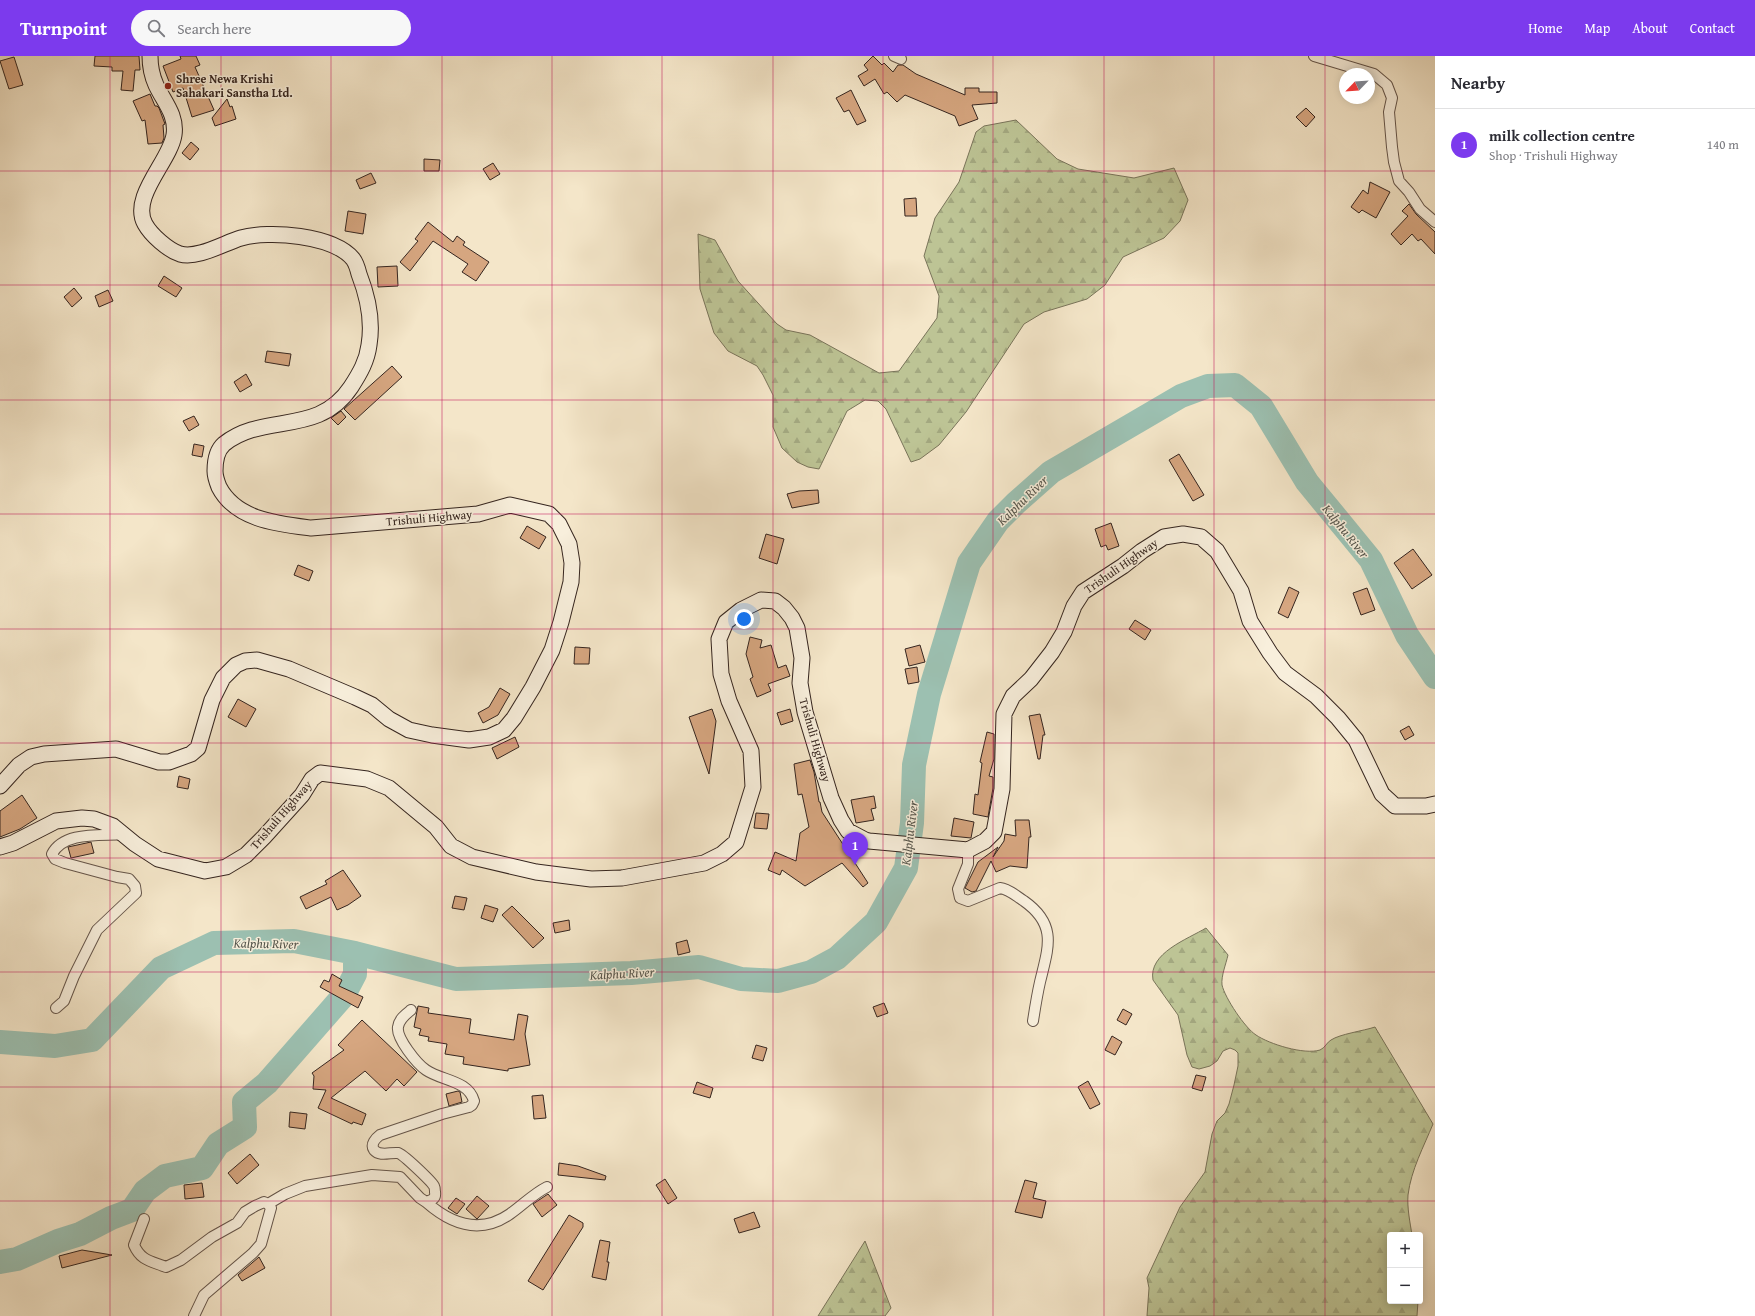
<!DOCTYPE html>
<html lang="en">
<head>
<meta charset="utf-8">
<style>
  body { margin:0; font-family:"Gentium Book Plus",serif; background:#f7f7f7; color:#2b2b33 }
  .controls { position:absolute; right:12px; bottom:12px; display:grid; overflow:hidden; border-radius:4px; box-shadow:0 2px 10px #0003 }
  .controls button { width:36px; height:36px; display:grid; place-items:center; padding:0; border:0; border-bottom:1px solid #e1e1e2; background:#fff; color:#2b2b33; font:20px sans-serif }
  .compass { position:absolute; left:1339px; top:12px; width:36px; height:36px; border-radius:50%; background:#fff; box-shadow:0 2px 10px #0003; rotate:245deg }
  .you { position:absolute; left:744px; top:563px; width:14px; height:14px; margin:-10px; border:3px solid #fff; border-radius:50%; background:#1a73e8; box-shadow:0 0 0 6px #1a73e833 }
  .badge { display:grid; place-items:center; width:26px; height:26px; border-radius:50%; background:#7c3aed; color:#fff; font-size:13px; font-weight:700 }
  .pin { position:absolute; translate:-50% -33px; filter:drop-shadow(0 1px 2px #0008) }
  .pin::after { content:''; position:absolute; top:21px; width:14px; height:12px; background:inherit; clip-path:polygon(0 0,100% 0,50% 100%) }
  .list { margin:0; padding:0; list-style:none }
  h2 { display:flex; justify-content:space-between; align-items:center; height:52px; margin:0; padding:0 16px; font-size:17px }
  h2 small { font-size:13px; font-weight:400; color:#7c7c81 }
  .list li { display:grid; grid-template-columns:26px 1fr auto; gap:12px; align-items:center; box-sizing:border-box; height:72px; padding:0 16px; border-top:1px solid #e1e1e2 }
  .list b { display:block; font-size:15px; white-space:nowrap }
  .list p { margin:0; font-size:13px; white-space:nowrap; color:#7c7c81 }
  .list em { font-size:13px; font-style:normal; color:#7c7c81 }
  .icon { flex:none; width:22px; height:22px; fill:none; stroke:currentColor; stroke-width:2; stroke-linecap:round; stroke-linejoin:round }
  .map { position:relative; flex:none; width:1435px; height:1260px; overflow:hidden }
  header { display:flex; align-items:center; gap:24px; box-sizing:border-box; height:56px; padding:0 20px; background:#7c3aed; color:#fff }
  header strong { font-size:19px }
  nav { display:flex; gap:22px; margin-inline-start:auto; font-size:14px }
  .search { width:280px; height:36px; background:#f7f7f7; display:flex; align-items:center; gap:10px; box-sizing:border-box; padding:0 14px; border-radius:22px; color:#7c7c81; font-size:15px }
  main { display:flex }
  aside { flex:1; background:#fff }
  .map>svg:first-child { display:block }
  .forest { fill:url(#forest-firs); stroke:#79745a }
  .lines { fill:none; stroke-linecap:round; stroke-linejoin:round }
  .river { stroke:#9cc0b1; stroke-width:24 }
  .building { fill:#d6a680; stroke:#35251f }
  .street-casing { stroke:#65554a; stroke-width:12 }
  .secondary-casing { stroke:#35251f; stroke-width:17 }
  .street { stroke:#f8efdc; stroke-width:10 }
  .secondary { stroke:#f8efdc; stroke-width:15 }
  .grid { fill:none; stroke:#c2185b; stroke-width:1; stroke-opacity:0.55 }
  .poi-dot { fill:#8f2418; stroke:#f8efdc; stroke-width:1.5 }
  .labels { text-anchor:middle; stroke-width:3; stroke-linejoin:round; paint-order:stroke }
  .poi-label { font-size:12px; font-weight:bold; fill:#35251f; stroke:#f8efdc; text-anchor:start }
  .street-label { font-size:12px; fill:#35251f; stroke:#f8efdc }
  .water-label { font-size:13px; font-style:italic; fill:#54544b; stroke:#f8efdc }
</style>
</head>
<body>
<header>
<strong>Turnpoint</strong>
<div class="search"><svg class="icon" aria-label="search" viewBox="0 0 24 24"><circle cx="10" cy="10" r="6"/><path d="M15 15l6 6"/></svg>Search here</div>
<nav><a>Home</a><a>Map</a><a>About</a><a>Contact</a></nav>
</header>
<main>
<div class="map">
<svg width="1435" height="1260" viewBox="0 0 1435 1260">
  <defs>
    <pattern id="forest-firs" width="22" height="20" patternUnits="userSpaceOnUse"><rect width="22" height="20" fill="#bdc495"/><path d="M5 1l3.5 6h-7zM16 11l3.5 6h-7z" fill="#a3a880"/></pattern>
  </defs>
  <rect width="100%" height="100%" fill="#f4e6c9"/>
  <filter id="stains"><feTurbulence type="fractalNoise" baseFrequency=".005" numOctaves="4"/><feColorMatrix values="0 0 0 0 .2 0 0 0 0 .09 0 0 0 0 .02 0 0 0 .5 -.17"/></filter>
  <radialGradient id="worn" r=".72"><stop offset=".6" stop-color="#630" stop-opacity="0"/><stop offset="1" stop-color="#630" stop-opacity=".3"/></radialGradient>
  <path class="forest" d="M1016,64l41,39 21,10 56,9 40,-10 14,32 -8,21 -16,17 -41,19 -18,28 -18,14 -43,13 -20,12 -58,88 -27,33 -19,14 -9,3 -25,-53 -8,-8 -13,-1 -18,11 -28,58 -11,-2 -11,-5 -15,-14 -9,-21v-32l-10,-20 -6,-9 -29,-15 -14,-18 -14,-44 -2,-55 17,6 23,41 39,43 9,6 24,5 69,38 20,-2 38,-53 2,-22 -15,-40 11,-38 24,-36 17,-50 8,-6z
    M1206,872l22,27c-2,9 -7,21 -6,30 3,13 23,43 34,50 13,9 48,20 64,15 5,-2 7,-8 11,-10 9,-6 32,-9 44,-13l58,97c-9,22 -22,46 -25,71 -1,13 2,27 4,40h-22v66h28l-1,15h-270l2,-28 -2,-10 33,-71 25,-35 7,-38 5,-13 8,-8 4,-9 5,-19 4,-19v-13l-3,-3 -5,-2 -7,3 -6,10 -7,5 -11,3 -7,-2 -5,-12 -9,-40 -25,-35c-5,-27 35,-41 53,-52z
    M865,1185l26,67 -6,8h-67z"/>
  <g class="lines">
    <path class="river" d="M0,986l55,4 37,-6 69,-72 53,-25 80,-2 61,12 101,26 175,-6 68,-6 42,12 37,2 33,-9 26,-14 39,-36 30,-54 6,-45 2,-58 15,-71 40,-131 29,-42 18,-18 35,-31 130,-76 27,-10 27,-1 26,21 46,76 64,78 36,75 28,42
      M0,1206l17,-3 41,-18 22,-7 31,-16 21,-8 13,-19 20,-15 37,-8 16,-24 27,-17 -1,-25 23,-19 77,-88 11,-21v-21"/>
  </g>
  <path class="building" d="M95,0h44l1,14h-5l-2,21 -12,-1 2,-19h-11v-4l-18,-1z
    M180,0h16l4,9 -5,2 19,43 -22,7 -9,-29 -10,4 -10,-26 18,-7z
    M873,0l9,9 2,-2 9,9 5,-7h5l13,9 49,21v-7h14v4h18v11l-25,2 6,14 -19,7 -4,-10 -50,-21 -8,7 -10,-10 -3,2 -9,-15 -11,7 -6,-10 10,-6 -4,-5z
    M14,1l9,28 -14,4 -9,-28z
    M851,34l15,31 -9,4 -8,-15 -5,2 -8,-14z
    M150,38l5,12h2l2,2 6,16 -2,1 1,13 -2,5 -14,1 -3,-24 -3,1 -9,-20z
    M227,43l3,8 2,-1 4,13 -21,7 -3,-8z
    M1306,52l9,9 -9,10 -10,-10z
    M191,86l8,7 -9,11 -8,-7z
    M424,103l16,1 -1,11h-15z
    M493,107l7,11 -10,6 -7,-11z
    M371,117l5,10 -16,6 -4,-9z
    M1370,126l20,10 -14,26 -14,-8 -3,3 -8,-6 12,-17 5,4z
    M916,142l1,18h-12l-1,-17z
    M1409,148l7,10 19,18v22l-14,-15 -3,2 -6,-7 -11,11 -10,-11 17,-18 -6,-5z
    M348,155l18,3 -3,20 -18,-3z
    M428,166l25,20 4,-6 8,6 -2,3 26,17 -13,19 -14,-9 6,-8 -35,-23 -23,30 -10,-9 18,-21 -3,-2z
    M397,210l1,20 -20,1 -1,-20z
    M164,220l18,12 -6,9 -18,-11z
    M74,232l8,10 -10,9 -8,-10z
    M108,234l5,11 -14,6 -4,-11z
    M267,295l24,3 -2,12 -24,-4z
    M392,310l10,11 -47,43 -11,-11z
    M246,318l6,11 -12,7 -6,-10z
    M341,355l5,6 -8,8 -7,-7z
    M194,360l5,9 -10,6 -6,-10z
    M194,388l10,2 -2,11 -10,-2z
    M1179,398l25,41 -11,6 -24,-41z
    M818,434l1,13 -27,5 -5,-14 12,-3z
    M1111,467l8,23 -11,4 -2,-5 -5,2 -6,-18z
    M527,470l19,11 -7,12 -19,-11z
    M766,478l18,5 -7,25 -18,-6z
    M1413,493l19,26 -20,14 -18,-26z
    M298,509l15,6 -4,10 -15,-6z
    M1289,531l10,5 -11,26 -10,-5z
    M1367,532l8,22 -14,5 -8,-22z
    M1135,564l16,10 -6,10 -16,-11z
    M750,581l12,3 -2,8 11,-3 7,23 8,-3 4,11 -22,8 3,7 -14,6 -7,-18 3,-2 -7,-23z
    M920,589l5,17 -16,4 -4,-17z
    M575,591l15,1 -1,16h-15z
    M917,611l2,15 -11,2 -3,-15z
    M500,632l10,6 -12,21 -15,8 -5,-10 11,-6z
    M238,643l18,10 -10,18 -18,-10z
    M712,653l4,12 -7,53 -20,-57z
    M790,653l3,12 -12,4 -4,-12z
    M1040,658l5,21h-2l-3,24h-2l-9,-43z
    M1409,670l5,9 -9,5 -5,-9z
    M987,676l7,2v25l-5,17 4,1v11l-5,29 -15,-3 2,-20 3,1 4,-32 -2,-1z
    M515,681l4,10 -22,12 -5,-11z
    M810,704l4,12 5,30h1l2,10 46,71 -5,4 -21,-24 -37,23 -23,-16 -2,5 -12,-5 7,-18 21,9 4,-28 9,-6 -7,-33 -4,1 -4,-31z
    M179,720l11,3 -2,10 -11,-2z
    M22,739l15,23 -17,11 -20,8v-26z
    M874,740l2,12 -5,1 3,11 -18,3 -5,-23z
    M756,757l13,1 -2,15 -13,-1z
    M954,762l20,4 -3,16 -20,-2z
    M1015,764h14l2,17h-2l-2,31 -17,-2 -14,6 -5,-11 -15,30 -4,1 -7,-4 13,-26 20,-15 -5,10 11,-16 1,-7 11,2z
    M91,786l3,11 -23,5 -3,-11z
    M343,814l18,26 -13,9 -11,5 -6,-13 -25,12 -6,-12 27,-13 -2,-3z
    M455,840l12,2 -3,12 -12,-2z
    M485,849l13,4 -5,13 -12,-4z
    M512,850l32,32 -11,10 -31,-33z
    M569,864l1,10 -15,3 -2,-10z
    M687,884l3,12 -12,3 -2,-12z
    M332,918l10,6 -3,6 24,11 -5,11 -38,-21 4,-7 5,2z
    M884,947l4,10 -11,4 -4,-10z
    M418,950l11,2 -1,5 43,6 -2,14 45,7 4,-26 10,2 -3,18 5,31 -22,4v2l-45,-7 1,-7 -19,-3 2,-10 -19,-3 1,-4 -10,-2 2,-6 -7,-2z
    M1123,953l9,5 -6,11 -9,-5z
    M362,964l55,52 -13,14 -7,-7 -11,12 -21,-20 -34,27 35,16 -4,11 -9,-3 -1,2 -34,-16 8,-18 -13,-1 1,-13 -2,-3 32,-23 -6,-5z
    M1112,980l10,6 -7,13 -10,-5z
    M756,989l11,3 -4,13 -11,-3z
    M1196,1019l10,2 -4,14 -10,-3z
    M1088,1025l12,23 -10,5 -12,-22z
    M697,1026l16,6 -3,10 -17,-5z
    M458,1035l2,1 2,10 -13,4 -3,-12z
    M543,1039l3,23 -12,1 -2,-23z
    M290,1056l17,2 -2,15 -16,-2z
    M250,1098l9,11 -22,19 -9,-11z
    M559,1107l19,3 28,10 -1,4 -47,-5z
    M665,1123l12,19 -9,6 -12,-19z
    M1025,1124l12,3 -4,15 13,3 -4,17 -27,-6z
    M202,1127l2,14 -19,2 -1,-14z
    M548,1138l9,11 -15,12 -9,-13z
    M477,1140l12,10 -12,13 -11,-10z
    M456,1142l9,6 -8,10 -9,-6z
    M754,1156l6,15 -21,6 -5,-14z
    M569,1159l14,8v4l-40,63 -15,-9z
    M600,1184l10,2 -3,20h2l-3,18 -14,-3z
    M82,1194l30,5 -50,13 -3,-12z
    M259,1201l6,11 -23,13 -4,-6z"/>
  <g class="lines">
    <defs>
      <path id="street" d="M894,0l7,3
        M1314,0l60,18 13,11 5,13 -3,14 3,35 2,15 5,19 10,11 11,17 15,13
        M968,794v14l-10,25 2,9 8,3 32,-13c9,1 16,8 24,13 34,24 24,47 16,81 -3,13 -5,26 -7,39
        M56,952l8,-7 10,-25 23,-46 39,-37 -1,-7 -6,-7 -12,-2 -52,-14 -10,-4 -3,-5c12,-23 49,-18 71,-20
        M426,1146c25,22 54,33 84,12 13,-9 23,-20 37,-27
        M268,1148l17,-10 20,-8 67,-11 28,2 20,21 6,4c6,-2 10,-3 9,-10 0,-2 0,-4 -1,-6 -3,-5 -31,-32 -36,-33 -7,-1 -18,4 -24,-3 -4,-6 2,-12 6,-15l62,-21 27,-7 3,-2 2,-4c-6,-21 -32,-20 -48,-31 -9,-6 -30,-32 -28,-43 1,-8 8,-13 13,-17
        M144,1163l-10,26c7,16 17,16 32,22l15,-7 31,-23 25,-14 8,-11 10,-6 9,-4 4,2 3,4 -10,36 -8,9 -49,42 -10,21"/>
      <path id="secondary" d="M0,730l19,-21 12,-8 13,-3 72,-5 43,13h10l22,-8 7,-6 14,-48 11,-22 13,-13 9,-4 12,-1 32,9 66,28 17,8 17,14 20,11 23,5 37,5 20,-3 15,-7 10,-12 19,-31 19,-37 9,-28 10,-40 1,-19 -3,-19 -10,-20 -10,-10 -39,-9 -32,9 -167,14c-33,-4 -75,-8 -92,-41 -2,-5 -4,-10 -4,-16 0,-9 2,-21 9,-27 40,-32 94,-7 127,-57 9,-14 16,-26 18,-42 4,-24 -1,-48 -10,-71 -1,-4 -3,-11 -6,-15 -20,-24 -84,-29 -112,-21 -17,5 -43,21 -61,16 -12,-4 -29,-19 -35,-30 -15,-27 25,-63 29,-89 3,-20 -10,-33 -18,-50 -4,-9 -6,-20 -6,-29
        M0,791l13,-4 43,-22 26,-3 12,1 19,7 22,18 23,15 47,12 21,-4 20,-12 18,-18 38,-42 10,-16 8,-6 47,6 22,9 47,39 15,19 21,11 64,15 55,7 31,-1 82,-15 18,-9 14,-12 17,-55 -2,-36 -22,-50 -8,-27 -2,-35 7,-17 15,-12 20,-10 14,1 9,7 8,10 5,10 5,30 -2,25 5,29 26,86 10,22 7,11 17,9 4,1 99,9 17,-9 9,-9 8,-43 2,-75 9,-18 18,-17 21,-27 12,-20 10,-26 9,-14 40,-26 19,-15 22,-14 19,-3 18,3 16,14 24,40 9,30 20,32 15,20 31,23 22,22 18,22 26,54 13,12h31l9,-2"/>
    </defs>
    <use href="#street" class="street-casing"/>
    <use href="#secondary" class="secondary-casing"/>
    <use href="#street" class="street"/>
    <use href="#secondary" class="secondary"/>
  </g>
  <path class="grid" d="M110,0v1260M221,0v1260M331,0v1260M442,0v1260M552,0v1260M662,0v1260M773,0v1260M883,0v1260M993,0v1260M1104,0v1260M1214,0v1260M1325,0v1260M0,115h1435M0,229h1435M0,344h1435M0,458h1435M0,573h1435M0,687h1435M0,802h1435M0,916h1435M0,1031h1435M0,1145h1435"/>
  <circle class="poi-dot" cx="168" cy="30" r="4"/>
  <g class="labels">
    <g class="poi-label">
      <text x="176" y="27">Shree Newa Krishi<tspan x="176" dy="14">Sahakari Sanstha Ltd.</tspan></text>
    </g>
    <g class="street-label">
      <text transform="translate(429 462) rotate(-5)" y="4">Trishuli Highway</text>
      <text transform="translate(1121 510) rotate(-35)" y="4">Trishuli Highway</text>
      <text transform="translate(815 684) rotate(74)" y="4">Trishuli Highway</text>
      <text transform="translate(281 759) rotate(-49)" y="4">Trishuli Highway</text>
    </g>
    <g class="water-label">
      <text transform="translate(1022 444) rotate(-44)" y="5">Kalphu River</text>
      <text transform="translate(1346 475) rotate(51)" y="5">Kalphu River</text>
      <text transform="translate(909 777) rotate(-83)" y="5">Kalphu River</text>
      <text transform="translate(266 887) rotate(1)" y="5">Kalphu River</text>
      <text transform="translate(622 917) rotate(-3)" y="5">Kalphu River</text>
    </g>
  </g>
  <rect width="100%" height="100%" filter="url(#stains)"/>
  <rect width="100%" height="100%" fill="url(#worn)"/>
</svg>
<div class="controls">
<button>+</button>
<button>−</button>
</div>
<svg class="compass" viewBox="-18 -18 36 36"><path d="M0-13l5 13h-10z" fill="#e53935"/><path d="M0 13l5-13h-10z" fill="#7c7c81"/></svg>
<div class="you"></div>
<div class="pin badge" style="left:855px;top:809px">1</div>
</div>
<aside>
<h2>Nearby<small></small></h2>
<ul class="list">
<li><span class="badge">1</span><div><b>milk collection centre</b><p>Shop · Trishuli Highway</p></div><em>140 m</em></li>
</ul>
</aside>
</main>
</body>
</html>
